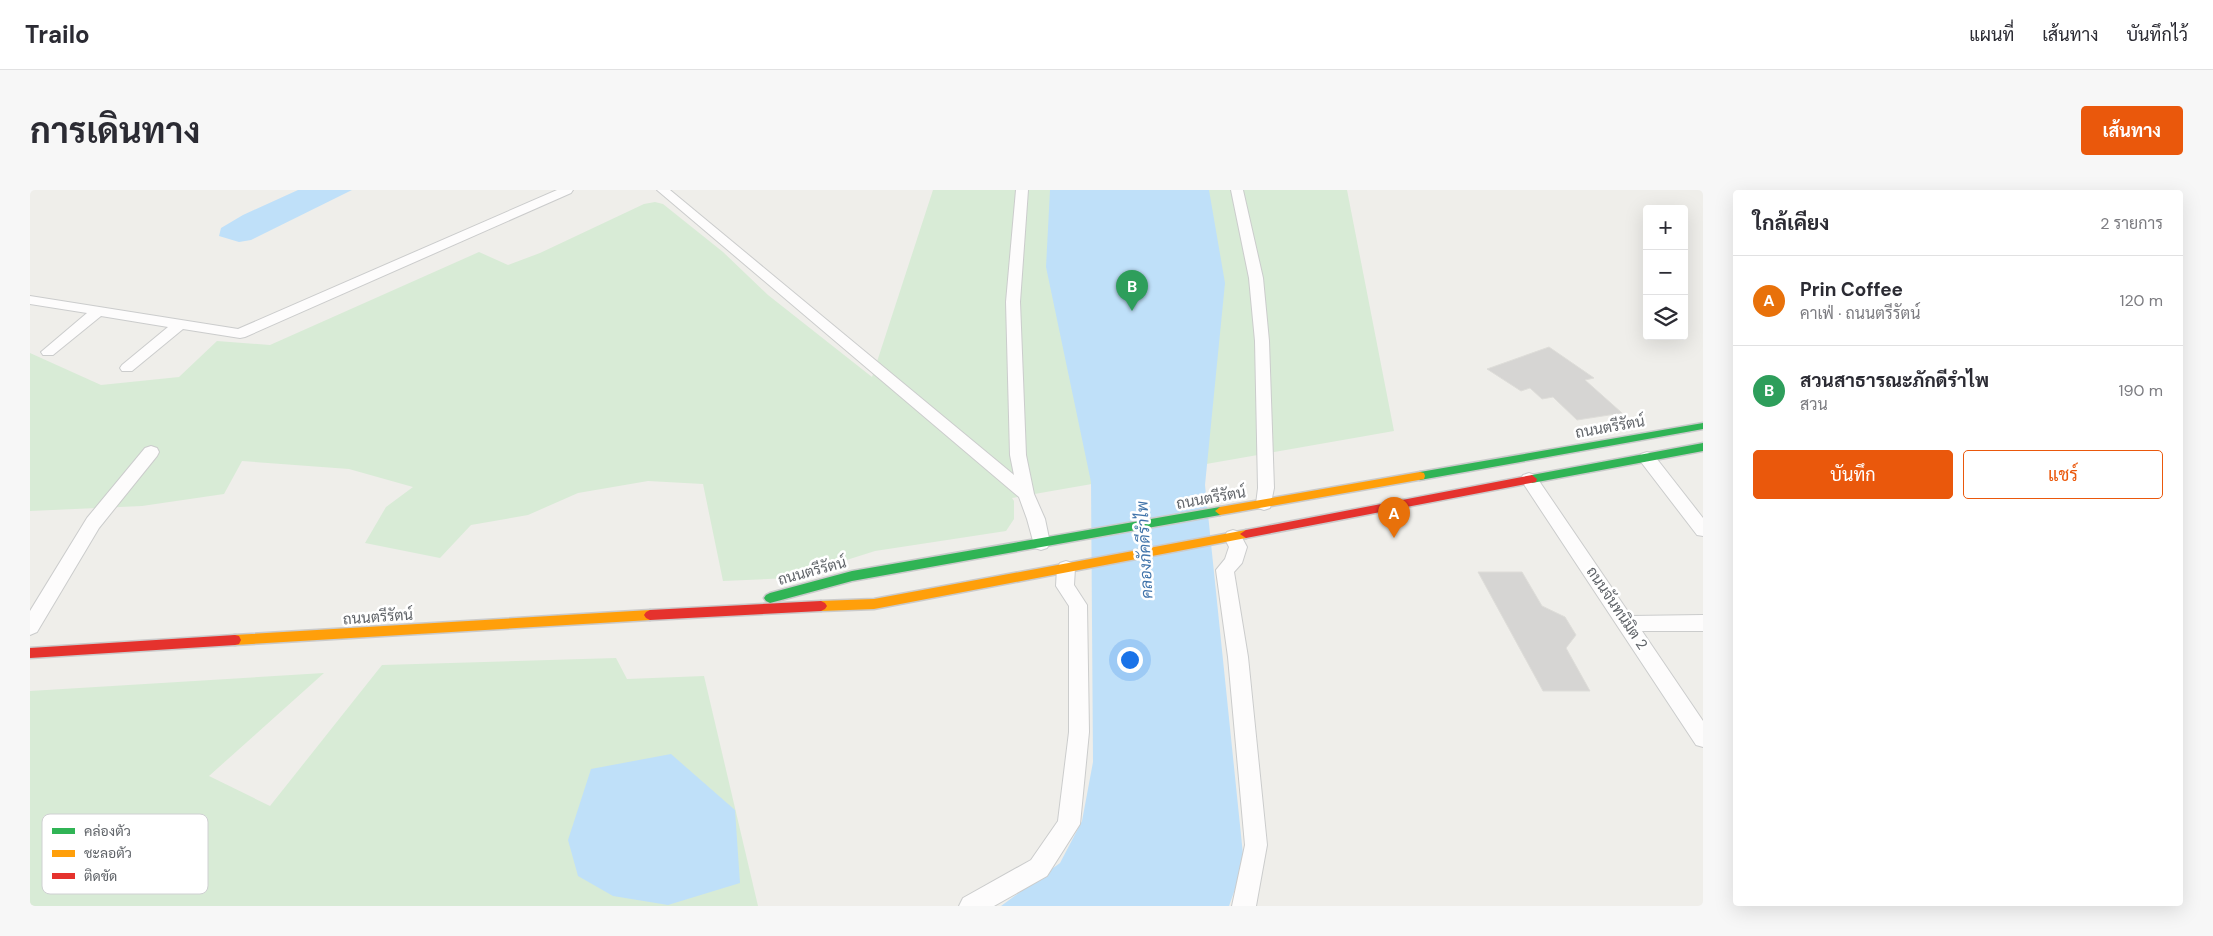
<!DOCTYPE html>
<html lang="th">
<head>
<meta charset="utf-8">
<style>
  body { margin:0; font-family:"DM Sans",Sarabun,sans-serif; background:#f7f7f7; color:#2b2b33 }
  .controls { position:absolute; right:15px; top:15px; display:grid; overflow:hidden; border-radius:5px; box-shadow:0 5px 20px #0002 }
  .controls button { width:45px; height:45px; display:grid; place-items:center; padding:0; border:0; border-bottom:1px solid #e1e1e2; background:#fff; color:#2b2b33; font:25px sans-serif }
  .you { position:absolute; left:1099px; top:469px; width:18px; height:18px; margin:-12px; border:4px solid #fff; border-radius:50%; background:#1a73e8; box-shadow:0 0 0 8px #1a73e833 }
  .badge { display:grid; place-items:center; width:32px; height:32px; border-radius:50%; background:#ea580c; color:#fff; font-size:16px; font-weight:700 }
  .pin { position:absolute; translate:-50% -41px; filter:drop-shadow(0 1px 2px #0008) }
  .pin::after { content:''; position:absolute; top:26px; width:18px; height:15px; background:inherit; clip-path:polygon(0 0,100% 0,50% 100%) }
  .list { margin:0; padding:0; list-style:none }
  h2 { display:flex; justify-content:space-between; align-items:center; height:65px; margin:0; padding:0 20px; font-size:21px }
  h2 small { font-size:16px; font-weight:400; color:#7c7c81 }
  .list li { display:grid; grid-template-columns:32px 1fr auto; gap:15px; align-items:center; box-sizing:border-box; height:90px; padding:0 20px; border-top:1px solid #e1e1e2 }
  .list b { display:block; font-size:19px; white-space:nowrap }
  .list p { margin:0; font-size:16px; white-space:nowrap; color:#7c7c81 }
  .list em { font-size:16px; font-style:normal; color:#7c7c81 }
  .actions { display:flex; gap:10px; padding:15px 20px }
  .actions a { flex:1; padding:11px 0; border:1px solid #ea580c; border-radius:5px; text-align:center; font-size:18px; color:#ea580c }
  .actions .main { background:#ea580c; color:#fff }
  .icon { flex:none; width:28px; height:28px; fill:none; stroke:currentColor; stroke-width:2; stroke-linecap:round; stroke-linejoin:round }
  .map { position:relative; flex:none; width:1673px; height:716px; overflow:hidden; border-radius:5px }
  header { display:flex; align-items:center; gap:30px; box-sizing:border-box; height:70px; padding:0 25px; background:#fff; border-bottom:1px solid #e1e1e2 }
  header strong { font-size:24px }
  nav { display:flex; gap:28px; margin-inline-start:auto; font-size:18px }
  .intro { display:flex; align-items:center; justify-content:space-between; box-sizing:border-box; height:120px; padding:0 30px }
  h1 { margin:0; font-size:35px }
  .button { padding:12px 22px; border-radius:5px; background:#ea580c; color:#fff; font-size:18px; font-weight:700 }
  main { display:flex; gap:30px; padding:0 30px }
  aside { flex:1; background:#fff; border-radius:5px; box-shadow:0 5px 20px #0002 }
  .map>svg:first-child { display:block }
  .green { fill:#d8ebd6 }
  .water { fill:#bfe0f9 }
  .building { fill:#d6d5d3; stroke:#deddd9 }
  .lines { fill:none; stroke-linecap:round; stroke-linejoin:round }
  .street-casing { stroke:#cbcccc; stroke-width:2 }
  .fast-casing { stroke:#cacacb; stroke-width:3 }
  .slow-casing { stroke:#cacacb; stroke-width:3 }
  .jam-casing { stroke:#cacacb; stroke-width:3 }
  .street { fill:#fdfcfc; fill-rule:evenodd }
  .fast { fill:#30b455; fill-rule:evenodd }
  .slow { fill:#ff9f0a; fill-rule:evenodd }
  .jam { fill:#e5322d; fill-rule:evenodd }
  .labels { text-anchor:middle; stroke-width:5; stroke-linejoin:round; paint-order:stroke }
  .street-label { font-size:15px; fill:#5f6368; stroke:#fff }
  .water-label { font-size:16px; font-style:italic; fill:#4174aa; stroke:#fff }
  .key { fill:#fff; stroke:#cfd0d2; stroke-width:1 }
  .key-label { font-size:14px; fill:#5f6368 }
</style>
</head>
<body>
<header>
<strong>Trailo</strong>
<nav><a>แผนที่</a><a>เส้นทาง</a><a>บันทึกไว้</a></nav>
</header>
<div class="intro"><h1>การเดินทาง</h1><a class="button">เส้นทาง</a></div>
<main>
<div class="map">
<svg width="1673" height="716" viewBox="0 0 1673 716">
  <rect width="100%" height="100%" fill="#efeeea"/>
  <path class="green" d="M903,0h414l47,241 -382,67 2,3v18l-8,12 -131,20 -85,27 -67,3 -20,-97 -55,-3 -70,12 -50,22 -57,10 -31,33 -75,-15 21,-36 27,-20 -64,-18 -107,-8 -18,33 -82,12 -112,5v-158l71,32 78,-8 38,-36 53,4 209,-93 29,13 32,-12 104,-49 11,-2 8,2 60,48 45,43 104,82z
    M586,468l11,21 77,-3 54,230h-728v-215l294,-18 -115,103 61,30 112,-141z"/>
  <path class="water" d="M268,0h54l-101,50 -12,2 -20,-6 2,-8 22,-13z
    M1020,0h159l16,93 -20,202 39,379 -15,42h-228l59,-43 22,-42 11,-59 -2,-280 -45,-215z
    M641,564l64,56 5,73 -72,22 -55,-9 -35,-20 -10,-36 23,-71z"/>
  <path class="building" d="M1519,157l45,31 -9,2 37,33 -45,7 -24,-23 -11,2 -12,-11 -9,3 -34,-22z
    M1448,382h44l20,34 23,11 11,18 -10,13 24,43h-47z"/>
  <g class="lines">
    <defs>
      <path id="street" d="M527,0h16l-2,3 -326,144 -5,1 -57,-9 -51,42h-10l-2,-3 2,-3 46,-38 -67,-11 -48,39h-10l-2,-3 46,-39 -57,-9v-8l208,33z
        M627,0h13l344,285 -4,-20 -4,-153 10,-112h12l-8,112 6,153 8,39 11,25 5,24 -3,5 -6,2 -6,-2 -8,-29 -8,-22z
        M1201,0h12l20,88 6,63 5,147 -4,20 -6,2 -6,-2 -2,-4 2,-16 -3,-147 -6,-63z
        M121,256l6,2 2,4 -2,4 -58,72 -62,104 -7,3v-24l57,-93 58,-70z
        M1617,262l6,2 50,64v18l-6,-1 -56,-73 -2,-4 2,-4z
        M1499,283l6,2 96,141 72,-1v16h-61l61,90v26l-7,-2 -173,-262 -2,-4 2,-4z
        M1203,340l6,2 8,15 -5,16 -8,9 14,85 19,188 -11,61h-24l13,-61 -17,-188 -12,-87 9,-11 4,-12 -5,-10 3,-5z
        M1036,371l6,2 3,5 -1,17 13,20 2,127 -9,92 -33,52 -53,30h-35l4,-8 68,-38 27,-39 11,-89v-126l-13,-20 1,-18 3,-5z"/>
      <path id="fast" d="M1673,233v6l-283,51 -5,-4 5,-4z
        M1673,253v8l-171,32 -5,-4 5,-4z
        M1190,317l5,4 -5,4 -368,66 -82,22 -4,-2 -2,-3 2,-3 4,-2 82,-22z"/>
      <path id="slow" d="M1390,282l4,1 1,3 -1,3 -204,36 -5,-4 5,-4z
        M1216,340l6,4 -6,4 -372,71 -53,2 -4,-2 -2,-3 2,-3 4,-2 53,-2z
        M620,420l4,2 2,3 -2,3 -4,2 -415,25 -4,-1 -2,-4 2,-4 4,-1z"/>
      <path id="jam" d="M1502,285l5,4 -1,3 -290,56 -6,-4 6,-4z
        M791,411l4,2 2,3 -2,3 -4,2 -171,9 -4,-2 -2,-3 2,-3 4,-2z
        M205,445l4,1 2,4 -2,4 -4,1 -205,13v-10z"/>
    </defs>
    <use href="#street" class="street-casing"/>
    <use href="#fast" class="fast-casing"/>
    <use href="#slow" class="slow-casing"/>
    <use href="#jam" class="jam-casing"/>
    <use href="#street" class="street"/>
    <use href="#fast" class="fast"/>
    <use href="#slow" class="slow"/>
    <use href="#jam" class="jam"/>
  </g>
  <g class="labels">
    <g class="street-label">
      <text transform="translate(1580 237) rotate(-10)" y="5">ถนนตรีรัตน์</text>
      <text transform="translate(1181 308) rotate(-10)" y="5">ถนนตรีรัตน์</text>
      <text transform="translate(782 381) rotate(-15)" y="5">ถนนตรีรัตน์</text>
      <text transform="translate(1587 418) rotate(56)" y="5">ถนนจันทนิมิต 2</text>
      <text transform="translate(348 427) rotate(-4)" y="5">ถนนตรีรัตน์</text>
    </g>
    <g class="water-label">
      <text transform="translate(1114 360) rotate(-93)" y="6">คลองภัคดีรำไพ</text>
    </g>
  </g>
  <rect x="12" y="624" width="166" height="80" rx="8" class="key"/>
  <rect x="22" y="638" width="23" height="6" fill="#30b455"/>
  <rect x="22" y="660" width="23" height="7" fill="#ff9f0a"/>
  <rect x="22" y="683" width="23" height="6" fill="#e5322d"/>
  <g class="key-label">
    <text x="54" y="646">คล่องตัว</text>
    <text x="54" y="668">ชะลอตัว</text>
    <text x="54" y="691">ติดขัด</text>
  </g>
</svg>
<div class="controls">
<button>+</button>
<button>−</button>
<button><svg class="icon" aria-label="layers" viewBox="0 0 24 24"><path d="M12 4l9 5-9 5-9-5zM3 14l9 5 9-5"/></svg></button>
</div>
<div class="you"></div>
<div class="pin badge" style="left:1364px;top:348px;background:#e8710a">A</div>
<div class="pin badge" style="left:1102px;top:121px;background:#2e9e5b">B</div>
</div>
<aside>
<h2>ใกล้เคียง<small>2 รายการ</small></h2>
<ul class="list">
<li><span class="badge" style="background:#e8710a">A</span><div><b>Prin Coffee</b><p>คาเฟ่ · ถนนตรีรัตน์</p></div><em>120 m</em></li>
<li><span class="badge" style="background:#2e9e5b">B</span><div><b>สวนสาธารณะภักดีรำไพ</b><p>สวน</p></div><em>190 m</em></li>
</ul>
<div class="actions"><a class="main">บันทึก</a><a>แชร์</a></div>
</aside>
</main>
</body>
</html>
